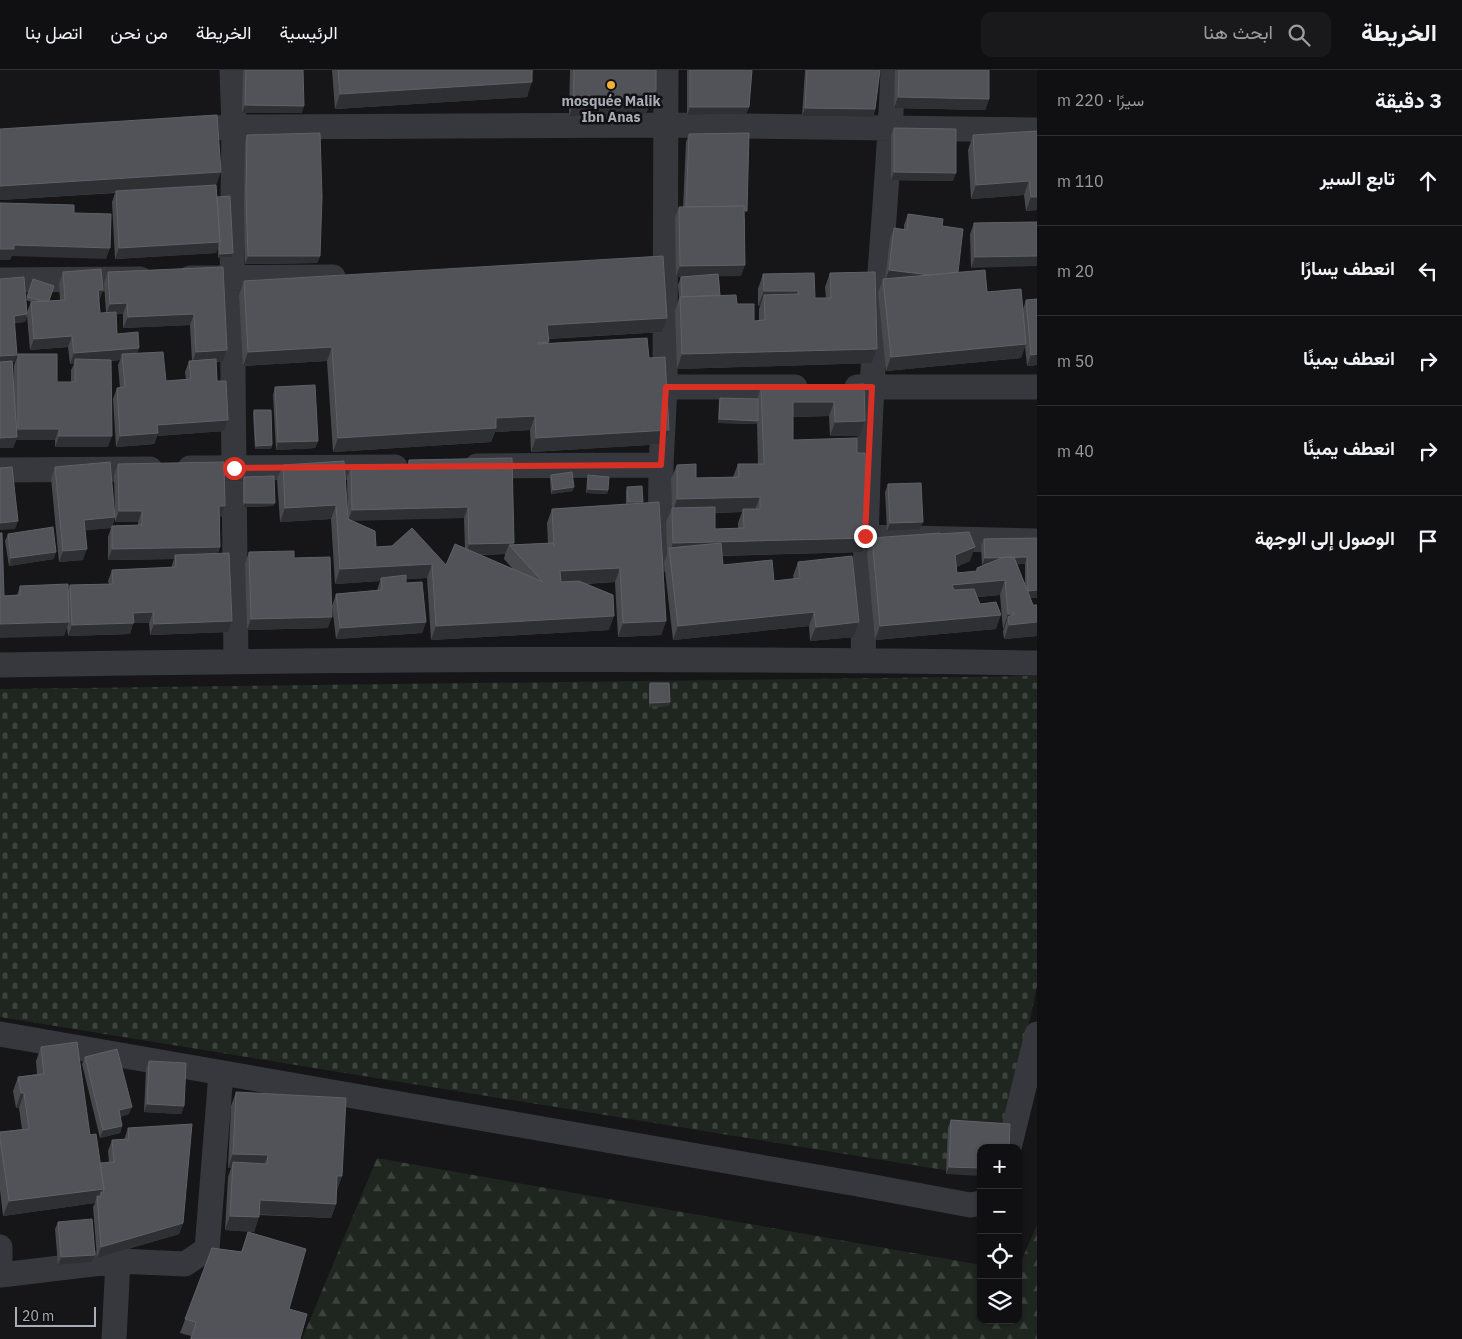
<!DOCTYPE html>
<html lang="ar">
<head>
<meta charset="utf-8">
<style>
  body { margin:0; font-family:"IBM Plex Sans",Vazirmatn,sans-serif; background:#19191b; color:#f1f3f6; direction:rtl }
  .controls { position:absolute; right:15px; bottom:15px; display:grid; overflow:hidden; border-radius:10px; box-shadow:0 1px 4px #0004 }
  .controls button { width:45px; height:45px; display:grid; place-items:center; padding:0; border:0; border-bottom:1px solid #303032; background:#101012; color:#f1f3f6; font:25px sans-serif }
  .scale { position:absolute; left:15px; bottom:12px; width:81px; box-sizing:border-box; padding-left:5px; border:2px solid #a8adb8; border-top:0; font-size:14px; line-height:18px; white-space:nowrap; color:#a8adb8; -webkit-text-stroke:4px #111113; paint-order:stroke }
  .stop { position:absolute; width:15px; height:15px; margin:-11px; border:4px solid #d93025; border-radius:50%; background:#fff }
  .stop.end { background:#d93025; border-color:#fff; box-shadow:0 1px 5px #0008 }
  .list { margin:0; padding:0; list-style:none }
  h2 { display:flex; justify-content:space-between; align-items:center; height:65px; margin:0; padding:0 20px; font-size:21px }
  h2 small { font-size:16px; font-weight:400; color:#9c9d9f }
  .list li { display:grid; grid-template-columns:32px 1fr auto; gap:15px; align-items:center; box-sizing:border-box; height:90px; padding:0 20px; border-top:1px solid #303032 }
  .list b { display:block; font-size:19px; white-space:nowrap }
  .list em { font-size:16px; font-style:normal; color:#9c9d9f }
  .icon { flex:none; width:28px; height:28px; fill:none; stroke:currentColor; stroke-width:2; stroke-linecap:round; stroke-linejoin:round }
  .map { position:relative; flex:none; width:1037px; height:1269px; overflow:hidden; direction:ltr }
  header { display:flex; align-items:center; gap:30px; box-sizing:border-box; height:70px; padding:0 25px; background:#101012; border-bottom:1px solid #303032 }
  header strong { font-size:24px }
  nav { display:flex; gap:28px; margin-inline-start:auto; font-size:18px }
  .search { width:350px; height:45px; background:#19191b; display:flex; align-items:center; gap:12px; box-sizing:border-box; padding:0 18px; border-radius:10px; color:#9c9d9f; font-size:19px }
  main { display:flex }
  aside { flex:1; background:#101012 }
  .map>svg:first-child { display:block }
  .forest { fill:url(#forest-firs) }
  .cemetery { fill:url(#cemetery-stones) }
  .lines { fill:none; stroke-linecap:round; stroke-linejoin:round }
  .street { stroke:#37383d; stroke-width:25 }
  .wall { fill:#47494d; fill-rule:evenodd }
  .shaded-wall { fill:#2f3033 }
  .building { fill:#525359; stroke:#5f6168 }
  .route { stroke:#d93025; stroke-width:6 }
  .poi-dot { fill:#f2b134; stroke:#111113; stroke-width:2 }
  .labels { text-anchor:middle; stroke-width:5; stroke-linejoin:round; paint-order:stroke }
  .poi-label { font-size:14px; font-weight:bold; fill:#a8adb8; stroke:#111113 }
</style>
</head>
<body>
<header>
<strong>الخريطة</strong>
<div class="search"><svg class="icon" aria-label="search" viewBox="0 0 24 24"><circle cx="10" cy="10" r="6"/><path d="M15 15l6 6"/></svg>ابحث هنا</div>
<nav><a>الرئيسية</a><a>الخريطة</a><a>من نحن</a><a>اتصل بنا</a></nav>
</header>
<main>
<aside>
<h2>3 دقيقة<small>سيرًا · 220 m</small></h2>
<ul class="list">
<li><svg class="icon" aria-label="ahead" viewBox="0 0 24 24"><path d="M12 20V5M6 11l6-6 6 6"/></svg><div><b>تابع السير</b></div><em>110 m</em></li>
<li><svg class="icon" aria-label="left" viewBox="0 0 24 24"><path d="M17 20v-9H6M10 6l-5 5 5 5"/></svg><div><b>انعطف يسارًا</b></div><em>20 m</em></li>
<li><svg class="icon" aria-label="right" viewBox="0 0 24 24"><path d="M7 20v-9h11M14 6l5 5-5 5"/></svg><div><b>انعطف يمينًا</b></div><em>50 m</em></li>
<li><svg class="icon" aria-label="right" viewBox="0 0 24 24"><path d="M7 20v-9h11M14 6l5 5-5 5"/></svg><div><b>انعطف يمينًا</b></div><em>40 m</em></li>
<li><svg class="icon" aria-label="arrive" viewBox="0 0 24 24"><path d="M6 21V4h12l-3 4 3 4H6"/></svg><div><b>الوصول إلى الوجهة</b></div></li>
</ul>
</aside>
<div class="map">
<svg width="1037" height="1269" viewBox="0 0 1037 1269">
  <defs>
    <pattern id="forest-firs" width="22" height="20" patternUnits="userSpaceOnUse" patternTransform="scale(1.25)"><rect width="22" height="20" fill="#1e261f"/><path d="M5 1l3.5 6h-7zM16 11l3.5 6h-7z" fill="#3c433d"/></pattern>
    <pattern id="cemetery-stones" width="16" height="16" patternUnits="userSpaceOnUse" patternTransform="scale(1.25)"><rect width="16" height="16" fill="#1e261f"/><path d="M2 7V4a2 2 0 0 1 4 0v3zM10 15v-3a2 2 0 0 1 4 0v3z" fill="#3c433d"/></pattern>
  </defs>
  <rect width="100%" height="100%" fill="#161618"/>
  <path class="forest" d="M377,1088l604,107v55h37v-52l19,-43v114h-735z"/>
  <path class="cemetery" d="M1037,606v310l-35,162h-21v28l-981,-159v-328z"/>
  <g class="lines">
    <path class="street" d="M232,0l2,57 -2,150 4,384
      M185,59l49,-2 431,-2 372,5
      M190,208l143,-1
      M0,210l140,-1
      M665,317h130
      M857,317h180
      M477,396l184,-1
      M190,398l205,-1
      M0,400l150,-1
      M865,467l172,4
      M660,490l1,-95 4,-78 1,-317
      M863,590c2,-91 4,-182 9,-273 6,-105 17,-211 21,-317
      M0,595c346,-6 691,-8 1037,-2
      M0,964l863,151 107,20 11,-2
      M1009,1078l28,-114
      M0,1177v28
      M1,1205l117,-14 67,3 22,-15 14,-176
      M114,1269l4,-78"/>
  </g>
  <path class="wall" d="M243,0h60l-1,43h-60z
    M332,0h201l-6,27 -192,12z
    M570,0h86l-4,31 -5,10 -5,5h-73z
    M687,0h65l-3,37 -3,7 -59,1z
    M805,0h75l-5,39 -2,8 -71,-1z
    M895,0h94v29l-4,11 -91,-2z
    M894,58l59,53 -62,-1v-45z
    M0,59l216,56 1,12 15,60 -14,1v-11l-2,6 -101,6 -3,-57 3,-9 -115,7z
    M1037,61v79l-11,1 -2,-16 -53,4 -3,-49 5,-15z
    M689,64l56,84 -4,58h-22l1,19 17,9 17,17h5v-12l1,-3h-2v-17l5,-15 52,24h11l-1,-11 5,-14 47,76 -5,14 -195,6 -2,-58 4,-13 -1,-13 3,-8h3h-8l-1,-59 4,-11h4l3,-65z
    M247,65l73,121 -3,7 -72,1 -1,-61 1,-61z
    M908,144l34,12 16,46 29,20 36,17 3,-9 11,65 -10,1 -2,-20 -4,12 -135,13 -8,-78 5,-14h2l5,-40 4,-11 10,2v-5z
    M1037,152l-66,46 -1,-34 4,-11z
    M223,197l4,83 -4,11 -7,1 1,19 11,39 -4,11 -67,5 -3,8 -38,3 -3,-48 4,-11h3l-2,-23 2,-5 -9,1 -3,86h-53v-7h-39l-3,8h-13v-169l26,21 7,-21 16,22 11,-1 -1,-17 4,-11 40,18 -4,11 1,12h6l-2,-30 4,-11zM26,230l6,2h-1l-4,10zM116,244h7v14l67,-3 2,36h-3l-4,11 1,8 -20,1 -29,-28 2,-5 -22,-14zM27,246l3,34 38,-3 2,17h4l-3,6v12h-14l-39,-28 -4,11v26l-1,-29h2l-1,-39 11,-1z
    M244,211l418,51 -114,7v5l101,14 20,72 -5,14 -133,8 -1,-22 -35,2 -4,10 -158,10 -6,-91 -84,5 -4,-71z
    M864,314l1,37 -5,15h-30l-1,-20 -36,1v23l69,112 -140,4 1,9 51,16 20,-2 -1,-3 5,-14 61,60 -5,15 -44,4 -1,-15 -136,14 -9,-78 3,-8 -1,-32 6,-14 -1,-29 6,-14 19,13 37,-1 5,-13h20l-1,-41 -1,1 -38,-1 1,-22 1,-3 37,1 4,-12zM742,442l-4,11v5l-23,1v-16z
    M275,317l43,54 -3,7 -39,2 -3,-55z
    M254,340l18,35 -1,4h-16l-2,-35z
    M512,388l2,87 34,-2 -1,-20 5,-14 74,-5v-13l1,-4 15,16 24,118 -5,14 -43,2 -3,-55 -29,2 23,46 -178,10 -4,-62 -21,1v4l20,39 -4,11 -86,6 -4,-33 4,-12 41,-4 3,-9 -45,3 -4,-65 -51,3 -3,-43 6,-14 61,-4 4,58 -1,-41 4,-11 56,-1 2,-6zM464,448l1,31 -19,16 -54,-19 -16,1 -26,-27zM505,484l-1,5 9,10 -34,-14z
    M118,394l107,42 -4,11h-1v30l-2,6 10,79 -78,3 -1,-12h-16l-3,11 -62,2 -1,-9 -3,9 -60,-40 13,-1 3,-9 48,5 2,-6 39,-1 -1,-3 4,-11 59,-2 3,-9 -66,1v-23l3,-9 -26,2 -2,30 -24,2 -8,-84 4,-11 60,47 -1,-39zM115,448v4h23v3l-26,1z
    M551,405l22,16 -22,3 -1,-16z
    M588,405l20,15 -1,4 -21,-1 1,-14z
    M244,407l31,26 -2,3 -30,1v-27z
    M888,414l32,45 -33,2 -2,-39z
    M8,464l46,25 -45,7 -4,-25z
    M940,464l30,27 -14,6 1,6 19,-1 1,-4 9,-3h-4l-1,-19 3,-7 53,-1v60h-7l3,7h4v31l-33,3 -1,-8 1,-2h-1l-3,-34 -23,2 3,7 16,25 -121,11 -8,-87 5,-15zM1017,494h8v22z
    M249,482l45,6 34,70 -81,2 -2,-67z
    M650,613l20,19 -2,4 -19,1v-20z
    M41,977l49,88 10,28h9l-1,-12 4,-11h12l4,-12 55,95 -4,11 -82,24 -4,-51 2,-4 -92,13 -3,-26v-58l22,-3 -3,-21h-3l-3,-17 5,-14 19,-3 -1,-13z
    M85,987l44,57 -9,3 2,9 -2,7 -20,5 -18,-74z
    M149,991l35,45 -3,8 -37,-2 2,-43z
    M236,1022l106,84 -5,14h-1v14l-5,14 -72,-3 -5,17 -29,-2 3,-53 3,-9h-3l3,-62z
    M951,1050l59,4 -64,50 2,-46z
    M58,1152l37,33 -3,7 -34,3 -3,-36z
    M248,1162l41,77 11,30h-110l1,-3 -11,-3 32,-85 29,4z"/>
  <path class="shaded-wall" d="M532,12l-5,15 -192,12 5,-15z
    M656,20l-4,11 -5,10 -5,5h-73l4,-11z
    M898,27l91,2 -4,11 -91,-2z
    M245,35l59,1 -2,7h-60z
    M690,37h59l-3,7 -59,1z
    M805,38l70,1 -2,8 -71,-1z
    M221,102l-5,14 -216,14v-14z
    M894,102l62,1 -3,8 -62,-1z
    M1029,111l-5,14 -53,4 5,-14z
    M1031,127h6v13l-11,1z
    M220,172l-4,11 -101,6 4,-11z
    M14,175l96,3 -4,11 -94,-3 -2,4h-10v-11z
    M233,183l-1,4 -14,1 2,-4z
    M248,186h72l-3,7 -72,1z
    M1037,186v10l-66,2 4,-11z
    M745,195l-4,11 -65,1 4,-11z
    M889,200l55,7 -59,4z
    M98,220h5l-4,11z
    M764,221h34l-5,14 -29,-10 -4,11h-2z
    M127,233l-4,11 -17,1 4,-11z
    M27,244l-2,8 -14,1 3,-7z
    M194,244l-4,11 -67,3 5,-11z
    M667,248l-5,14 -120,7 5,-14z
    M72,266l-4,11 -38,3 4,-11z
    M1026,274l-5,14 -135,13 5,-14z
    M332,277l-5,14 -84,5 5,-14z
    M139,278l-4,11 -13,-5 -2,6 -45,4v-5l-1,5h-4l4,-11z
    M877,279l-5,14 -195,6 5,-15z
    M227,280l-4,11 -31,2 4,-11z
    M1037,284v11l-10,1 4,-11z
    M17,285l-2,7 -15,2v-8z
    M793,332h41l-5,14 -42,1z
    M535,346l-5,14 -35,2 -4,10 -158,10 5,-14 158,-20z
    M719,349l39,2 -2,3 -38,-1z
    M228,350l-4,11 -67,5 -3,8 -38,3 4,-11 37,-11z
    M865,351l-5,15h-30l5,-14z
    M18,359h41l-4,11h-39l-3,8h-13v-10l15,-1z
    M669,360l-5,14 -133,8 5,-14z
    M59,366h53l-4,11h-53z
    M318,371l-3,7 -39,2 2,-8z
    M272,375l-1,4h-16l1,-3z
    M574,417l-1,4 -22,3 2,-4z
    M588,419l20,1 -1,4 -21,-1z
    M760,427l-6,15 -11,-3 -1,3 -70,2 5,-15z
    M628,432h15l-2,3 -14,1z
    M244,433h31l-2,3 -30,1z
    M336,435l-5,14 -51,3 5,-14z
    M219,436h6l-4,11h-6z
    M468,437l-4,11 -116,3 4,-11z
    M119,441h23l-4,11h-23z
    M115,447l-4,11 -31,3 4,-11z
    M18,451l-3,8 -15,1v-7z
    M923,452l-3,7 -33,2 3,-8z
    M867,468l-5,14 -192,5v-6l3,-8z
    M514,473l-2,6 -3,-4 -4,9 -40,1 4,-11z
    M220,477l-4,11 -41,-3 -1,4 -66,1 4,-11z
    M975,477l-5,14 -20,8 5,-14z
    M87,479l-4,11 -24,2 4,-11z
    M56,482l-2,7 -45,7 2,-8z
    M1027,487l-2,7 -43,1 3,-7z
    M432,494l-5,14 -46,3v-3l-1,3 -45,3 5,-15z
    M620,498l-5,14 -60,3 5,-14z
    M1005,510l-5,15 -53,5 5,-15z
    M1037,520v8h-11l2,-7z
    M153,542l-4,11h-16l-3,11 -62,2 4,-11 61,-12z
    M814,542l-5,14 -136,14 5,-14z
    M1008,544h7l22,8v14l-33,3 5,-14 -1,-8 -4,12h-1z
    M1001,545l-5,14 -121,11 5,-14z
    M614,546l-5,14 -178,10 5,-14z
    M332,547l-4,11 -81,2 4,-11z
    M232,551l-4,11 -78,3 4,-11z
    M666,551l-5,14 -43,2 5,-14z
    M69,552l-5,14 -64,2v-14z
    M426,552l-4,11 -86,6 4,-11z
    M859,552l-5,15 -44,4 6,-14z
    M670,632l-2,4 -19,1 1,-4z
    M21,1023h3l-5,15h-3z
    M147,1034l37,2 -3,8 -37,-2z
    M132,1037l-3,7 -13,4 3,-8z
    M122,1056l-2,7 -20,5 3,-8z
    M233,1084l35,1 -6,15 -29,-8 -2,6h-3z
    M949,1097l32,1v8l-35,-2z
    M337,1106h5l-5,14h-6z
    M104,1119l-3,6v-3l-3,9 -1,-5 -2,7 -92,13 6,-15z
    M260,1130l76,4 -5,14 -76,-4z
    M230,1146l29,1 -5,15 -29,-2z
    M183,1153l-4,11 -82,24 4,-11z
    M95,1185l-3,7 -34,3 3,-8z"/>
  <path class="building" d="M246,0h57l1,36 -59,-1z
    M338,0h194v12l-192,12z
    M574,0h82v20l-5,10 -5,5h-73z
    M690,0h62l-3,37h-59z
    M807,0h73l-5,39 -70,-1z
    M899,0h90v29l-91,-2z
    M217,45l4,57 -221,14v-57z
    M894,58l62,1v44l-62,-1z
    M1037,61v66h-6l-2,-16 -53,4 -3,-50z
    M320,63l2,64 -2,59h-72l-2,-61 1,-60z
    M749,63l-2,78h-2l-1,-5 -58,1 3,-73z
    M216,115l4,57 -101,6 -3,-57z
    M230,126l3,57 -13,1 -1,-10 1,-2 -3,-45z
    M0,133l74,2v8l37,1 -1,34 -96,-3v4h-14z
    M744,136l1,59 -65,1 -1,-59z
    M908,144l35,5 -1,7 21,3 -5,43 -28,3 -41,-5 5,-42 13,2z
    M1037,152v34l-62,1 -1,-34z
    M663,186l4,62 -120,7 2,17 -11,1v1l109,-6 2,20 16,-1 4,73 -133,8 -1,-22 -39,2v10l-158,10 -6,-91 -84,5 -4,-71z
    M223,197l4,83 -31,2 -2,-38 -66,3 -1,-14 -17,1 -2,-32z
    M101,199l2,21h-5l2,23 16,-1 1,22 21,-2 1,16 -65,5 -2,-17 -38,3 -3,-37 34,-2 -2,-28z
    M985,200l2,22 34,-3 5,55 -135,13 -8,-78z
    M875,202l2,77 -195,5 -2,-57 56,-2 1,9h17v17l11,-1 -1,-25 35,-1 -1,-3h-34l-1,-17 51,-1 1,25h16l-1,-25z
    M718,204l2,21 -38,2 -1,-20z
    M24,207l3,37 -13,2 3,39 -17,1v-77z
    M33,209l21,7 -5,15h-6l-16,-4z
    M1037,229v55l-6,1 -5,-55z
    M163,282l3,29 25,-2 -2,-18 27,-2 1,22h9l2,39 -71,5 1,8 -38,3 -3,-48 8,-1 -3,-33z
    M18,284h39v28h18v-23l36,1 1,76h-53v-7h-41z
    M12,291l5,76 -17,1v-76z
    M864,314l1,37 -30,1 -1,-20h-41v38l64,-2v15h8l2,85 -194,5 -1,-35 43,-1v22l29,-1 -1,-19h17v-12l-83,2v-34l19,-1v14l43,-1 -1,-13h26l-3,-77z
    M315,315l3,56 -40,1 -3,-55z
    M720,328l38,1v22l-39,-2z
    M254,340h17l1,35 -16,1z
    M512,388l2,85 -45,1 -1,-37 -116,3 -1,-43 58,-1v-6z
    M344,391l4,58 27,12 1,16 16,-1 20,-18 34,37 9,-21 88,38 -34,-37 44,-2 1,3 -2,-37 107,-7 7,119 -43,2 -3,-55 -60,3 1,11 18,-1 34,14 1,21 -178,10 -4,-62 -92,5 -4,-64 -51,3 -2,-43z
    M110,392l5,55 -31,3 3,29 -24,2 -8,-84z
    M224,392l1,44h-6l1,41 -108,2v-23l30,-1v-14h-23l-1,-47z
    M12,397l6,54 -18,2v-55z
    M572,402l2,15 -21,3 -2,-15z
    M588,405l21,2 -1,13 -20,-1z
    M274,406l1,27h-31v-26z
    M921,413l2,39 -33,1 -2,-39z
    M642,416l1,16h-15l-1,-15z
    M53,457l3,25 -45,6 -3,-24z
    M969,462l6,15 -20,8 2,18 20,-2v-3l27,-11h10l19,48h4v17l-28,3 -1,-8 7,-3h-7l-3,-34 -53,5 2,5 20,-1 6,15 16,-2 5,13 -121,11 -8,-88 68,-5v1z
    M0,463h2l2,63 16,-1v-9l48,-2 1,38 -69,2z
    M1037,468v52l-9,1 -1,-34 -42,1 -1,-19z
    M721,473l2,22 49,-5 2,21 26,-3 -2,-16 54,-6 7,66 -43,5 -2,-15 -136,14 -9,-78z
    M294,481v7l36,-1 2,60 -81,2 -2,-67z
    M229,483l3,68 -78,3 -1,-12 -20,1 1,10 -62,2 -2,-40 43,-1 -1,-14 64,-3 -1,-12z
    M406,505v8l16,-1 4,40 -86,6 -4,-34 46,-4 -1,-12z
    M650,613h19l1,19 -20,1z
    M77,972l13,93 6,-1 8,55 -95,12 -9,-63v-6l29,-3 -5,-36h-3l-3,-16 26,-3 -3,-27z
    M117,979l15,58 -13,3 3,16 -19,4 -18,-73z
    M149,991l37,2 -2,43 -37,-2z
    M236,1022l110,6 -4,78h-5l-1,28 -76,-4 -1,17 -29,-1 3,-54 34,2 1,-9 -35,-1z
    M951,1050l59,4 -1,24h-28v20l-32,-1z
    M192,1054l-9,99 -82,24 -4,-51h4v-4h2l1,-3 -4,-26 14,-1 -2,-22 17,-1 -1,-11z
    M92,1149l3,36 -34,2 -3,-35z
    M248,1162l58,17 -17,60 18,5 -7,25h-109l5,-17 -11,-3 27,-71 30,4z"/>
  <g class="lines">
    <path class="route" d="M234,398l427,-3 5,-78h206l-7,149"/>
  </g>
  <circle class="poi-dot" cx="611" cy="15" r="5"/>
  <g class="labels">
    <g class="poi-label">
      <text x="611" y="36">mosquée Malik<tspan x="611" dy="16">Ibn Anas</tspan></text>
    </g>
  </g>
</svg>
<div class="controls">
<button>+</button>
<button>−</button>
<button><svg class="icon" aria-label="locate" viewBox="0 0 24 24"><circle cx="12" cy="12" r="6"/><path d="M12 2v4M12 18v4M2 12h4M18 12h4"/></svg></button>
<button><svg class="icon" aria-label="layers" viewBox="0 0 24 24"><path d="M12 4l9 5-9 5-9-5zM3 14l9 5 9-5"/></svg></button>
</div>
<div class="scale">20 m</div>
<div class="stop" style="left:234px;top:398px"></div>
<div class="stop end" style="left:865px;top:466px"></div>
</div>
</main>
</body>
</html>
